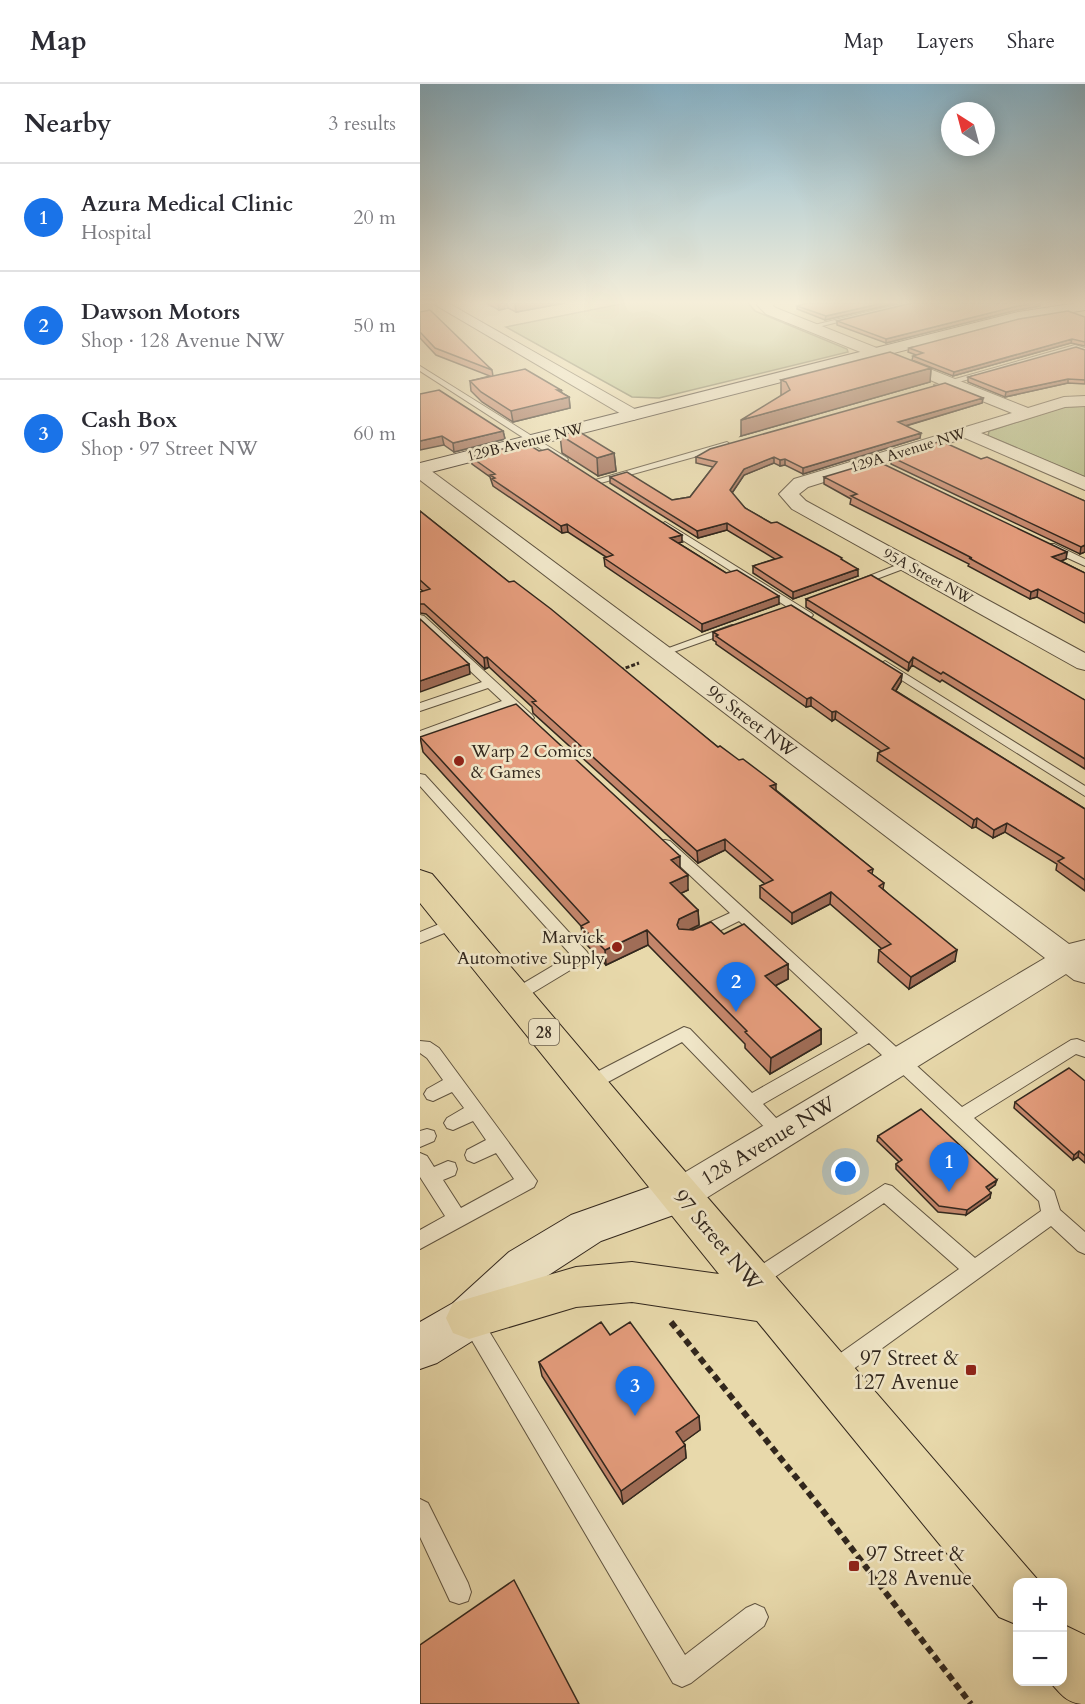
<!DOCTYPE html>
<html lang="en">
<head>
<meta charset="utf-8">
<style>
  body { margin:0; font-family:Cardo,serif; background:#f2f2f3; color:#2b2b33 }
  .controls { position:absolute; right:18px; bottom:18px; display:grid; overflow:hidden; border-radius:12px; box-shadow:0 3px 15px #0003 }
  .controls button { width:54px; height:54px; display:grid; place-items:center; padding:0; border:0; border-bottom:2px solid #e1e1e2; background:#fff; color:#2b2b33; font:30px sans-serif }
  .compass { position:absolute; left:521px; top:18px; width:54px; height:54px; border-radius:50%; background:#fff; box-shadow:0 3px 15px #0003; rotate:324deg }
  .you { position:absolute; left:426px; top:1088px; width:21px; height:21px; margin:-15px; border:4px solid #fff; border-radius:50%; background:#1a73e8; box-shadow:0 0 0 9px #1a73e833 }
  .badge { display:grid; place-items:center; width:39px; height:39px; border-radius:50%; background:#1a73e8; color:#fff; font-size:20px; font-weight:700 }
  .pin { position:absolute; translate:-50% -50px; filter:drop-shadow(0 2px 3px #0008) }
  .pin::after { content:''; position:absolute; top:32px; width:21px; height:18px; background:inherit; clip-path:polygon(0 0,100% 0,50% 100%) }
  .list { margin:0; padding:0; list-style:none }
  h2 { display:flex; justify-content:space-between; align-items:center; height:78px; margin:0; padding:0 24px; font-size:26px }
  h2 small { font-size:20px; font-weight:400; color:#7c7c81 }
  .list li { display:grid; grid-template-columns:39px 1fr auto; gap:18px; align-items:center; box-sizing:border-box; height:108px; padding:0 24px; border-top:2px solid #e1e1e2 }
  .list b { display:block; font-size:22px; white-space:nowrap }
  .list p { margin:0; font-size:20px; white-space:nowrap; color:#7c7c81 }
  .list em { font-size:20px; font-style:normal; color:#7c7c81 }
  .map { position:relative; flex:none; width:665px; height:1620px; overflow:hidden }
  header { display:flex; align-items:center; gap:36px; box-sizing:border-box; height:84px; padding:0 30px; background:#fff; border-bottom:2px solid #e1e1e2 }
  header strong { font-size:28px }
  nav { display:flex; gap:33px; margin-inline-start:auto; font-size:21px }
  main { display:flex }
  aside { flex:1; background:#fff }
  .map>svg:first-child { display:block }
  .green { fill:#b6bf89; stroke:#747353; stroke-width:1.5 }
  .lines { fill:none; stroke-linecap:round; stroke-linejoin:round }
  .lane-casing { stroke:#605440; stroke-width:2 }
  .street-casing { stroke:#605440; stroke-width:2 }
  .secondary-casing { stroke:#32271d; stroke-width:2 }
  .primary-casing { stroke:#32271d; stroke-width:2 }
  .path-far1 { stroke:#32271d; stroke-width:3; stroke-dasharray:4 2; stroke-linecap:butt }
  .path { stroke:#32271d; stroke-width:6; stroke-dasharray:7 4.5; stroke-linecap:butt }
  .lane { fill:#f0e6c8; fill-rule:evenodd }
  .street { fill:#f0e6c8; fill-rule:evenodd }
  .secondary { fill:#f0e6c8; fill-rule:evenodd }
  .primary { fill:#e8d9ab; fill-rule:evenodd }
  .wall { fill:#c4866b; stroke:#32271d; stroke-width:1.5 }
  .shaded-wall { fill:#a06d57; stroke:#32271d; stroke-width:1.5 }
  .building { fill:#e49c7c; stroke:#32271d; stroke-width:1.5 }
  .poi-dot { fill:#8f2418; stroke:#f0e6c8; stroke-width:2 }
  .labels { text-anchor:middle; stroke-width:5; stroke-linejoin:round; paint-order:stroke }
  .far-street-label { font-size:15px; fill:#32271d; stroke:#f0e6c8 }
  .shield { fill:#f0e6c8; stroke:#6b6050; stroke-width:1.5 }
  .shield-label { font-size:16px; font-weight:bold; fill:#32271d }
  .street-label { font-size:18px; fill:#32271d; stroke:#f0e6c8 }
  .poi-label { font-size:18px; fill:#32271d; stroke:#f0e6c8; text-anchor:start }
  .near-street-label { font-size:21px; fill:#32271d; stroke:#f0e6c8 }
  .near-poi-label { font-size:21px; fill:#32271d; stroke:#f0e6c8; text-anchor:end }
</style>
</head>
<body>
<header>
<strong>Map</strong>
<nav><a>Map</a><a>Layers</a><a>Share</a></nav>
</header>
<main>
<aside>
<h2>Nearby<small>3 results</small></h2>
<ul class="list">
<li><span class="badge">1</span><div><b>Azura Medical Clinic</b><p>Hospital</p></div><em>20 m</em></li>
<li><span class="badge">2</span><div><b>Dawson Motors</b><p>Shop · 128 Avenue NW</p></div><em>50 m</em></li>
<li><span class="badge">3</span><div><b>Cash Box</b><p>Shop · 97 Street NW</p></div><em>60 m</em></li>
</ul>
</aside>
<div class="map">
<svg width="665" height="1620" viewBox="0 0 665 1620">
  <rect width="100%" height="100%" fill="#e8d9ab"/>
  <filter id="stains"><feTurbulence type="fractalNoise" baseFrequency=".00333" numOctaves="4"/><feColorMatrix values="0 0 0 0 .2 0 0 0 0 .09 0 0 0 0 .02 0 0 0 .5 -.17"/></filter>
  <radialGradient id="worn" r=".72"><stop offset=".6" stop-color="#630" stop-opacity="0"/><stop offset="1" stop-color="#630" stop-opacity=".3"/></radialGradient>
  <path class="green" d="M206,219h122l7,8 92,38 1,3 -189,46 -27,-1 -126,-70z
    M665,322v71l-97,-41 1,-5 75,-24z"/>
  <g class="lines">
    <defs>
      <path id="lane" d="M485,219h10l-105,26 -4,-2z
        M655,261l10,3v5l-10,-4 -134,38 -7,-2z
        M0,282l147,92 1,2 -7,2 -141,-91z
        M307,358l4,3 -1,2 -133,37 -5,-3z
        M245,438l146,91 2,2 -2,2h-8l-141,-90 -2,-2z
        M626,460h8l31,15v7l-39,-18z
        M487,477l5,3 -1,2 -53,20h-8l-1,-2z
        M0,531l4,1 108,99 2,3 -2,3h-8l-15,-14 -89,32v-8l82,-30 -14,-13 -68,23v-8l62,-21 -62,-58z
        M312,541l4,1v4l-71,25h-8l-2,-2z
        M465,577l200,125v10l-204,-129 -2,-2z
        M0,690l5,1 162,177 2,4 -2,4 -68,41h-12l-2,-4 2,-4 64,-38 -151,-169z
        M245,756l5,1 292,266 109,-67 6,-1 8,3v15l-9,-3 -102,64 80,73 6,19 25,22v22l-7,-3 -27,-25 -210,152 -8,3 -8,-3 -3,-7 3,-7 134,-95 -75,-66 -124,84 -7,3 -7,-3 -3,-6 3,-6 139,-91 7,2 83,72 66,-47 -2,-10 -170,-158 -106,61 27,29 -3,5 -6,2 -6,-2 -93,-96 -87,47 -6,2 -6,-2 -3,-5 3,-5 101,-52 6,2 62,64 106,-60 -119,-112 -34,17h-12l-2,-4 2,-4 37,-17 -70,-66 -2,-3 2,-3z
        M34,834l8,5 -3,4 -39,16v-11z
        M0,957l10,1 9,6 98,133 -3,6 -114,62v-19l25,-14 -25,-39v-24l7,3 7,11 14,-6 7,2 2,6 -2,6 -12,5 18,28 53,-29 -18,-26 -22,10 -7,-3 -2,-5 2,-5 19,-10 -13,-19 -20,9 -6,-2 -3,-5 3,-5 17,-10 -12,-16 -19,9 -6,-2 -3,-5 3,-5 16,-9 -16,-22 -7,-5z
        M7,1045l7,2 2,5 -2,5 -14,6v-16z
        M51,1226l7,3 207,342 61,-47 9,-4 9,4 4,9 -4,9 -73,57 -9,4 -9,-4 -209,-356 -4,-7 4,-7z
        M0,1415l8,4 40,80 3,9 -3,9 -9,3 -9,-3 -30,-64z"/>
      <path id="street" d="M12,219h16l192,109 2,3 -8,5 -6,-2z
        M339,219h15l-1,3 3,2 252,100 36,-11 21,-1v10l-20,1 -84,26 104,44v13l-120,-52 -157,49 -9,7 7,7 279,152v17l-8,-2 -285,-159 -13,-15 15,-15 218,-66 -246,-99 -9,-9z
        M0,382l6,1 643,477 16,-4v43l-11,-3 -8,-6 -371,231 -14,5 -14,-5 -5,-11 5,-11 378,-225 -625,-478z"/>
      <path id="secondary" d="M658,219h7v7l-67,11 -598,154v-12l598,-151z
        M261,1092l15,5 6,13 -6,13 -95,34 -60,39 -56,53 -48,30 -17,6v-47l33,-19 56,-51 62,-37z"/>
      <path id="primary" d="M0,786l12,4 225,265 380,440 2,3h-21v43l-19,-8 -242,-296 -125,-19 -56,5 -107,32 -16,-6 -7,-15 7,-15 123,-36 56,-5 87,12 -299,-371z
        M642,1540l23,11v69c-18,0 -24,-10 -35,-22h12z"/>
    </defs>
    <use href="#lane" class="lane-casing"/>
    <use href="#street" class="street-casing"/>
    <use href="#secondary" class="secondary-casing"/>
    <use href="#primary" class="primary-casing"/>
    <path class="path-far1" d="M200,586l19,-7"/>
    <path class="path" d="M251,1238l149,185 151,197"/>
    <use href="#lane" class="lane"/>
    <use href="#street" class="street"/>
    <use href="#secondary" class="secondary"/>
    <use href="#primary" class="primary"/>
  </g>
  <path class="wall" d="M66,219h79l-49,9 -8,-4 -9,2z
    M477,219l-72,17 -28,-11v-3z
    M620,222l-23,4 -131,33 -49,-18v-4z
    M0,228l72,58 1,6 68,14 1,3 7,4 1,11 -57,14 -31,-20 -11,-11 -1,-10 20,-5 -54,-21 -16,-17z
    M665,233v29l-14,-3 -118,33 -41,-16 1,-4 3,-1 -8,-3 1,-4z
    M665,266v34l-17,-1 -63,14 -37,-15v-5z
    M511,284l-1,14 -189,54 41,-41h-1v-15z
    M0,310l83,37 2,8 -51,13 -10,-7z
    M563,314l-1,5 -76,23 14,12 -117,36 -18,-9 -5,1 -6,-3 -30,12 -12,18 13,15 26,15 71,37 16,16 -65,23 -40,-26v-7l22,-7 -48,-29 -29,8 -88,-55v-6l62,23 18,-3 23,-30 -17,-4v-6z
    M140,351l54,18 2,18 -18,5 -36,-23z
    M51,373l211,85 -4,1 48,30 53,31 -77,28 -97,-66 -1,-8 2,-1 -38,-25 -6,1 -69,-47 -3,-9 -18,-13z
    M471,373l90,2 104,42v51l-5,2 -189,-90z
    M404,393l243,75 -1,7 -5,2 24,12v50l-48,-26 -7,2 -62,-33 1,-2 -119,-60 1,-5 -27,-15z
    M0,427l89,71 209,165 58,43 97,79 -1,5 12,9 -1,6 72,72 -46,28 -31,-27 1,-12 3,-1 -52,-45 -38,20 -32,-26v-12l5,-2 -40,-34 -27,13 -165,-150 -1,-6 -43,-40 -4,2 -59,-55 -6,-1v-21l3,-1 -3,-2z
    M386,515l279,101v69l-143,-89 -2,2 -28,-17 -4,6 -102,-64z
    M293,548l189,42 -1,8 -5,9 189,118v82l-29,-21 1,-6 -52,-32 -12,6 -17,-11 -4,1 -95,-67 1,-8 3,-2 -46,-32 -3,2 -21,-15 -5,1 -90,-63v-2l-3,-2z
    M0,653l260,131 8,22 -7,3 17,17 1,15 -10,5 35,4 64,30v15l-13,7 46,43v15l-51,30 -25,-26v-4l-97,-99 -42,20 -23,-24 -2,-15 -158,-174z
    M665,997v82l-7,-6 -5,3 -59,-52 1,-6z
    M458,1052l117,49 -7,5 2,8 -24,17 -28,-3 -42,-43v-5l3,-2 -22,-21z
    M190,1251l89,81 1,14 -17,12 2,3 1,13 -63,46 -81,-128 -3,-14z"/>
  <path class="shaded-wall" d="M78,219h9l1,5 -9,2z
    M95,219h50l-49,9z
    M463,219h14l-72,17 1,-4z
    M621,219l-1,3 -23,4 -131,33v-4l132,-33z
    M652,255l-1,4 -118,33 1,-4z
    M511,284l-1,14 -189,54v-16z
    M648,295v4l-63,14 1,-5z
    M137,306h4l1,9 7,-2 1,11 -57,14 -2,-11z
    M563,314l-1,5 -84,25v-6z
    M83,347l2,8 -51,13 -1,-9z
    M501,349l-1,5 -117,36v-6z
    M22,352l2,9 -24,5v-9z
    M194,369l2,18 -18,5 -1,-18z
    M354,373v6l-30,12 -14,21v-6l14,-21z
    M365,375v6l-5,1v-6z
    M307,439v7l-29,8 -1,-7z
    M147,440l1,8 -6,1 -1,-7z
    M262,451v7l-12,3v-7z
    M665,461v7l-5,2 1,-7z
    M647,468l-1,7 -15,6 1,-8z
    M438,485v7l-65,23v-7z
    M618,505l-1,8 -7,2 1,-7z
    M359,512v8l-77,28v-8z
    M67,573l2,10 -4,2 -1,-11z
    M493,573l-1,8 -4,6 1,-8z
    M49,580l1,10 -50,18v-11z
    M482,590l-1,8 -9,15v-8z
    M391,613v9l-5,1 1,-8z
    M416,627l-1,8 -3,2v-9z
    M356,700v11l-6,-9z
    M557,734l-1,9 -4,1 2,-8z
    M587,739l-2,9 -12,6 1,-8z
    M305,755v11l-27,13 -1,-12z
    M260,772v15l-9,-11z
    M268,791v15l-17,8 -1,-15z
    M411,808l-1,12 -38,20v-11z
    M278,826l1,15 -19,9 -3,-9 2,-6z
    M227,846l1,15 -42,20 -1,-15z
    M537,866l-2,11 -46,28 2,-12z
    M368,880v15l-23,12v-15z
    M401,945v15l-51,30 1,-16z
    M659,1067l-1,6 -5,3 1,-5z
    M577,1096l-2,5 -11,8 2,-6z
    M571,1109l-1,5 -24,17 1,-5z
    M279,1332l1,14 -22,16 -2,-14z
    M265,1361l1,13 -63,46 -2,-13z"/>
  <path class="building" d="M387,219h76l-57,13 -29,-10z
    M492,219h129l-23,3 -132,33 -49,-18z
    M10,226l62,60 -57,-22 -15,-16v-20z
    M648,227l17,6v25l-13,-3 -118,33 -41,-16 10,-3 -14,-5 110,-29z
    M656,263l9,3v30l-17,-1 -62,13 -38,-15z
    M470,268l41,16 -190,52 49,-30 -4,-8 -5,-2z
    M105,285l36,21h-4l12,7 -58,14 -30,-19 -11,-11z
    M525,299l38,15 -85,24 23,11 -118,35 -18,-9 -5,1 -6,-3 -30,12 -14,21 15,18 26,15 6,-1 65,36 -1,1 17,10 -65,23 -40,-26 29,-9 -55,-34 -30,8 -87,-54 17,-5 45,28 18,-3 27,-35 -21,-5 14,-8z
    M19,306l64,41 -50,12 -11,-7 -22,5v-47z
    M158,347l36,22 -17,5 -37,-23z
    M521,357l40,18 6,-2 98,44v44l-4,2 -190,-90z
    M106,359l13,8 9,-2 134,86 -12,3 56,35 11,-3 42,26 -77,28 -98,-66 9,-3 -46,-31 -6,2 -69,-47 3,-1 -5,-3 5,-1 -24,-17z
    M457,377l190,91 -15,5 33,16v41l-47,-25 -7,3 -62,-34h3l-121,-62 6,-2 -33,-17z
    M0,427l89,71 5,-1 37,28 167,138 2,-1 19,14 4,-1 33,25 -6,2 103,83 -5,2 16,12 -5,3 78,64 -46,27 -32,-27 12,-6 -60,-52 -39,21 -32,-27 13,-6 -48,-41 -28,12 -165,-149 4,-1 -49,-44 -3,1 -60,-54h-4v-12l10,-3 -10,-9z
    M451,491l214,125v59l-142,-87 -2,2 -28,-17 -4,6 -103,-64z
    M371,521l111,69 -10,15 193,120v71l-27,-19 6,-3 -57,-35 -13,7 -17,-12 -3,2 -96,-67 11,-5 -53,-37 -4,1 -21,-15 -4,2 -91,-63 2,-1 -5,-3z
    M0,535l49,45 -49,17z
    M96,620l164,152 -9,4 17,15 -18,8 28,27 -19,9 -2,6 2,4 14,1 18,-8 13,12 20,-10 44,40 -23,12 56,53 -50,29 -26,-26 2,-1 -100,-101 -42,20 -24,-24 8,-4 -169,-185z
    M649,984l16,13v75l-6,-5 -5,4 -59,-53z
    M501,1025l76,71 -11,7 5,6 -24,17 -28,-4 -43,-42 6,-4 -24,-24z
    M181,1238l9,13 20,-13 69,94 -23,16 9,13 -64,46 -82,-129z
    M94,1496l65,124h-159v-59z"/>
  <linearGradient id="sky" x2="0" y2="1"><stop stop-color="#87b6ce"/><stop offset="0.49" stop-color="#f5eed9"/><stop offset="1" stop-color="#f5eed9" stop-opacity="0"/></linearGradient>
  <rect width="665" height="446" fill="url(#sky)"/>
  <g class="poi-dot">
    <circle cx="39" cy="677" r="6"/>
    <circle cx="197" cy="863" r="6"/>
    <rect x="545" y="1280" width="12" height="12" rx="3"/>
    <rect x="428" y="1476" width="12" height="12" rx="3"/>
  </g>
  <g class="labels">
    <g class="far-street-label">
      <text transform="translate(105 358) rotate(-14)" y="5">129B Avenue NW</text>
      <text transform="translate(488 366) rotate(-17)" y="5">129A Avenue NW</text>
      <text transform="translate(508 492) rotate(29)" y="5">95A Street NW</text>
    </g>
    <rect class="shield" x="109" y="935" width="30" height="26" rx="4.5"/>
    <g class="shield-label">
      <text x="124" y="954">28</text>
    </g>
    <g class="street-label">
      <text transform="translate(332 637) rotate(37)" y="6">96 Street NW</text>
    </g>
    <g class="poi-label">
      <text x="51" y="673">Warp 2 Comics<tspan x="51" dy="21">&amp; Games</tspan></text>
      <text x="185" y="859" text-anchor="end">Marvick<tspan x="185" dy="21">Automotive Supply</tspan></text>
    </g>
    <g class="near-street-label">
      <text transform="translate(348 1057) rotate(-31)" y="7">128 Avenue NW</text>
      <text transform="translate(298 1156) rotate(50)" y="7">97 Street NW</text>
    </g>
    <g class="near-poi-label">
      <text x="539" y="1281">97 Street &amp;<tspan x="539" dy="24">127 Avenue</tspan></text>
      <text x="446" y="1477" text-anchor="start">97 Street &amp;<tspan x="446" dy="24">128 Avenue</tspan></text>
    </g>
  </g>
  <rect width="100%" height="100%" filter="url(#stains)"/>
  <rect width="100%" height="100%" fill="url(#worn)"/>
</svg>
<div class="controls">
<button>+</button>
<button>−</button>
</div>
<svg class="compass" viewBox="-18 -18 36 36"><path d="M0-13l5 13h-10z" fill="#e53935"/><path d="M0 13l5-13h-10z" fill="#7c7c81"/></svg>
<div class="you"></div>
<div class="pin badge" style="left:529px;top:1108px">1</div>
<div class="pin badge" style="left:316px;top:928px">2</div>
<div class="pin badge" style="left:215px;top:1332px">3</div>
</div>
</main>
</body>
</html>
